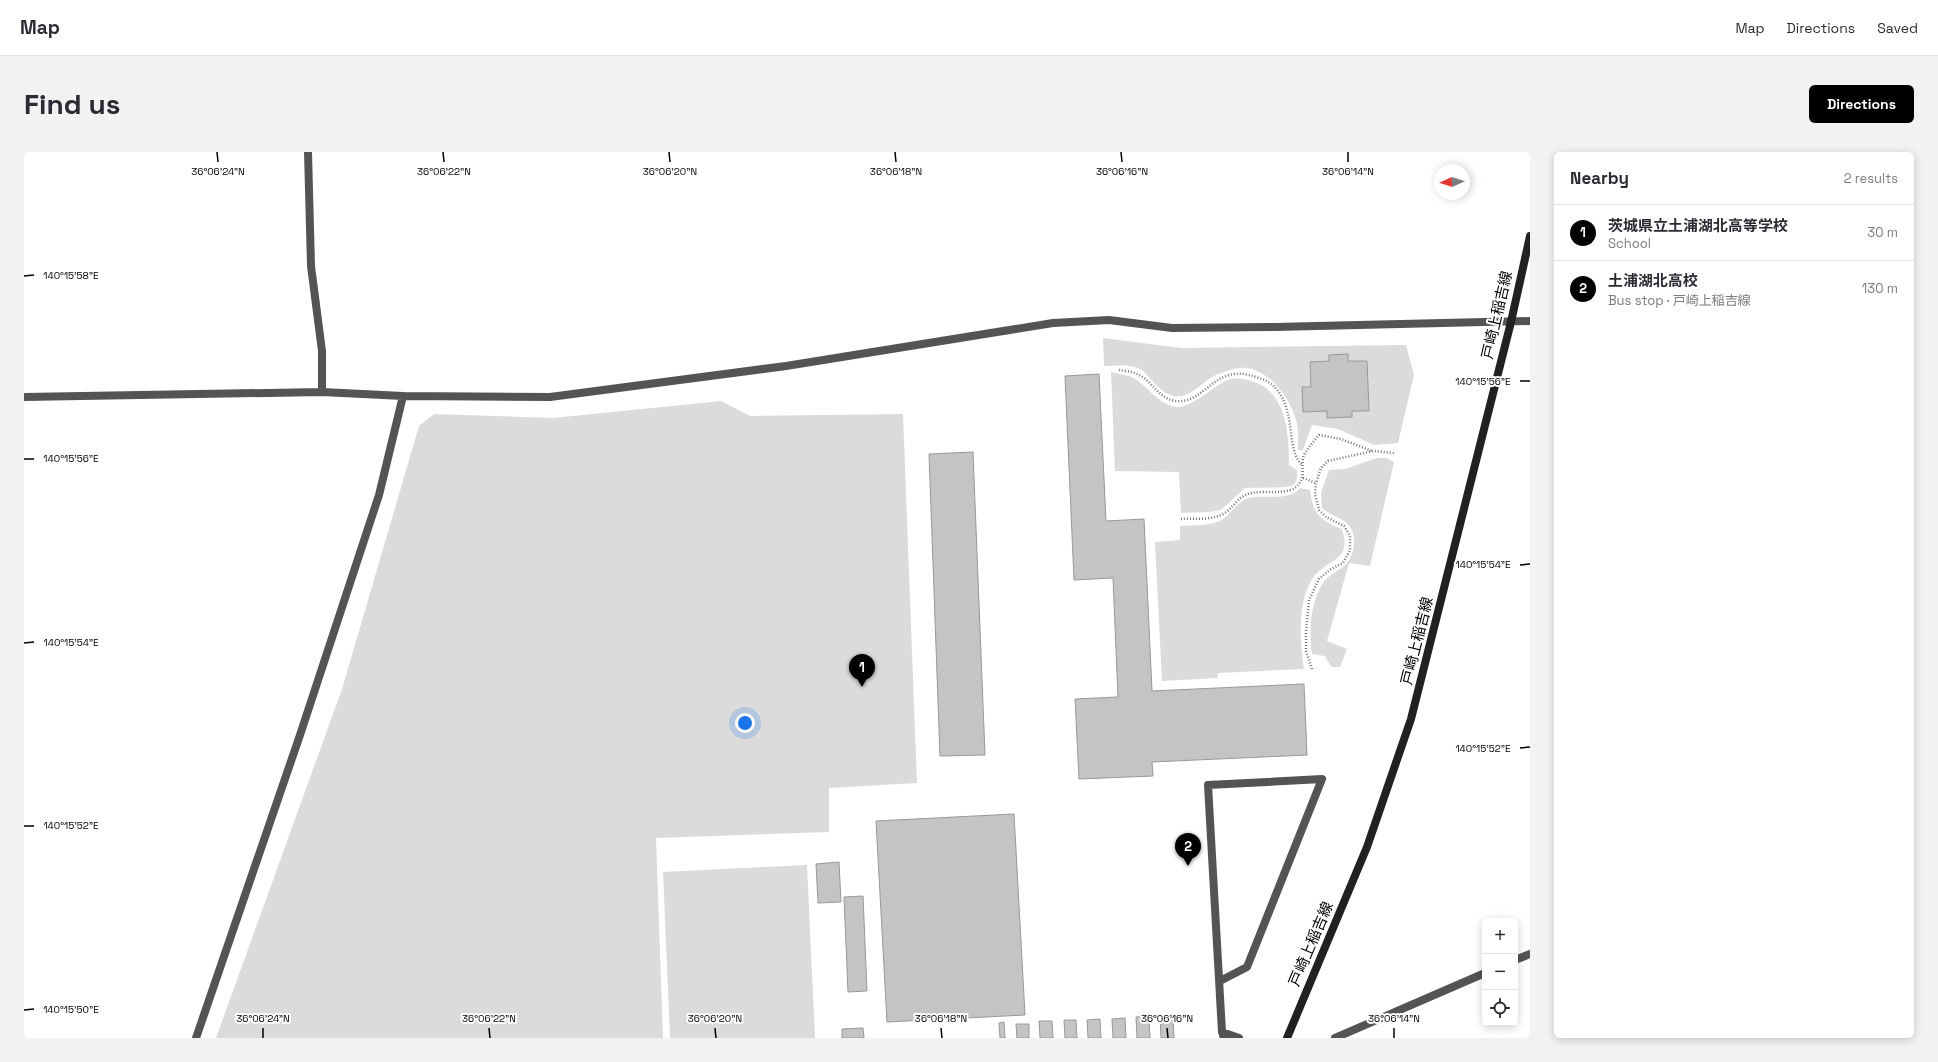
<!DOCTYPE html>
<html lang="en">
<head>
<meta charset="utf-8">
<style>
  body { margin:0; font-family:"Space Grotesk","Noto Sans JP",sans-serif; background:#f2f2f3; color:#2b2b33 }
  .controls { position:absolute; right:12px; bottom:12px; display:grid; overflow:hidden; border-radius:6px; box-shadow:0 2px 10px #0003 }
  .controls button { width:36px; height:36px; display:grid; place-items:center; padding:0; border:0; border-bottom:1px solid #e1e1e2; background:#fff; color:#2b2b33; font:20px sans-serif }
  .compass { position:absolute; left:1410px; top:12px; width:36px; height:36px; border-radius:50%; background:#fff; box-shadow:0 2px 10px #0003; rotate:267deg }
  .you { position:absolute; left:721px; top:571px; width:14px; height:14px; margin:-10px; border:3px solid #fff; border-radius:50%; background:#1a73e8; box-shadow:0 0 0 6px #1a73e833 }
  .badge { display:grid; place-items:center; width:26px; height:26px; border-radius:50%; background:#000; color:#fff; font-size:13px; font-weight:700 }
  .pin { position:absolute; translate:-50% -33px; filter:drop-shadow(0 1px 2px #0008) }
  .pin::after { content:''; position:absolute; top:21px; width:14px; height:12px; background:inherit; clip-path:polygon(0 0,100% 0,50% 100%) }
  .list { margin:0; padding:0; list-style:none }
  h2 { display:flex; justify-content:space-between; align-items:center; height:52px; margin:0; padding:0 16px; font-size:17px }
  h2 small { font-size:13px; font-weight:400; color:#7c7c81 }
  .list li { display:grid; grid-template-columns:26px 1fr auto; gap:12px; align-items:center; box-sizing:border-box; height:56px; padding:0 16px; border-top:1px solid #e1e1e2 }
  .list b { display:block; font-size:15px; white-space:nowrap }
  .list p { margin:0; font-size:13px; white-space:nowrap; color:#7c7c81 }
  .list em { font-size:13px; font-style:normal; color:#7c7c81 }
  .icon { flex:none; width:22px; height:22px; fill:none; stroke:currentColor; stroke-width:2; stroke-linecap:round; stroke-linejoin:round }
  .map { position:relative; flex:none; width:1506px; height:886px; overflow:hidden; border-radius:6px }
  header { display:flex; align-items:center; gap:24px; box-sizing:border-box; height:56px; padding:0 20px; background:#fff; border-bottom:1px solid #e1e1e2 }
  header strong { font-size:19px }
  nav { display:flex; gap:22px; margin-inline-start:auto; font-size:14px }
  .intro { display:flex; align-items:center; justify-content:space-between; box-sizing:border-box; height:96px; padding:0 24px }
  h1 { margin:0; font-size:28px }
  .button { padding:10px 18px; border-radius:6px; background:#000; color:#fff; font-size:14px; font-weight:700 }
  main { display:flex; gap:24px; padding:0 24px }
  aside { flex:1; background:#fff; border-radius:6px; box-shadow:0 2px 10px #0003 }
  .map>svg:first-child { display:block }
  .green { fill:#dbdbdb }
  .building { fill:#c4c4c4; stroke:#989898 }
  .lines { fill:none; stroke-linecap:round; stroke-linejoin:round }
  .path { stroke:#767676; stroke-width:2.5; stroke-dasharray:1 2; stroke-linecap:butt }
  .service { stroke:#545454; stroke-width:8 }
  .minor { stroke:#545454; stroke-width:8 }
  .secondary { stroke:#212121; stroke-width:8 }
  .ticks { fill:none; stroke:#000; stroke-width:1.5 }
  .labels { text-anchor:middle; stroke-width:4; stroke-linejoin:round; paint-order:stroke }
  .street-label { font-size:15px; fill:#000; stroke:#fff }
  .ticks-label { font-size:10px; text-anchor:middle; fill:#000; stroke:#fff; stroke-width:4; stroke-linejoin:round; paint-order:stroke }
</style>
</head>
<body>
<header>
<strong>Map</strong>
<nav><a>Map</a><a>Directions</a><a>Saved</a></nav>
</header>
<div class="intro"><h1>Find us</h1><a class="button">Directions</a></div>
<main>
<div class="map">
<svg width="1506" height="886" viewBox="0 0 1506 886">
  <rect width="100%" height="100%" fill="#fff"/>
  <path class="green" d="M1079,186l78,10 225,-3 8,30 -16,68 -24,2 -36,-16 -26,-4 -9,25h-5c0,-10 1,-21 -2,-30 -7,-22 -21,-43 -44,-51 -10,-4 -27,2 -36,6 -14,6 -25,24 -42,21 -16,-3 -23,-21 -36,-28 -10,-4 -24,-2 -34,-2z
    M1087,220c7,2 17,3 23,6 14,9 25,27 43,29 15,1 36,-21 51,-27 8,-3 18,-1 26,2 33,11 35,53 35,83l8,5c0,5 1,11 -4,15 -5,4 -39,2 -48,3l-24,22 -12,2 -28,1 -2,-41 -64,-1z
    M697,249l29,15 153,-2 14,369 -88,5v44l-173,6 7,200h-447l126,-349 77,-263 15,-12 119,4z
    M1353,306h9l8,4 -24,104 -21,-3 -22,78 20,8 -7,18h-9l-6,-11 -13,-2c-3,-22 -2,-46 8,-66 6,-12 15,-15 24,-22 11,-9 13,-29 6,-39 -6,-9 -20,-12 -28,-19l-1,-15 8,-23 16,-1z
    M1276,336l10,2c3,24 10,31 32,39 11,35 -17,28 -31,52 -14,25 -11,62 -7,88l-86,4 -1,5 -55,3 -7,-139 25,-2v-14c12,-1 29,0 40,-5 11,-6 17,-20 29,-23 16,-4 40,4 51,-10z
    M783,713l8,173h-145l-7,-166z"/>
  <path class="building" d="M1324,202v7h19l2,50h-17v6l-25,1v-7l-24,1 -1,-25h9l-1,-25 19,-1v-6z
    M1075,222l7,147 38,-2 8,172 152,-7 3,71 -155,7 1,14 -74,3 -4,-80 43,-2 -5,-119 -39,2 -9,-204z
    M949,300l12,303 -45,1 -11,-302z
    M990,662l11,201 -138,7 -11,-201z
    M815,710l2,40 -23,1 -2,-39z
    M839,744l4,95 -19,1 -4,-95z
    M1136,863h13l1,23h-13z
    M1125,864l1,22h-13l-1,-21z
    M1101,866l1,20h-13l-1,-19z
    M1076,867l1,19h-13l-1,-18z
    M1040,868h12l1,18h-12z
    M1015,869h13l1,17h-13z
    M980,870l1,16h-5l-1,-15z
    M992,872h13v14h-12z
    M839,876l1,10h-22v-9z"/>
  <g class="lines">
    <path class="path" d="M1095,218c5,1 13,1 18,4 15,6 21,25 39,27 31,3 37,-39 80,-24 10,3 16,6 22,14 18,24 8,58 24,74
      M1279,326l13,5
      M1157,367c14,-1 34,2 45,-7 10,-7 13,-17 26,-19 14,-3 38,3 47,-9 7,-9 1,-19 5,-29 4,-7 10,-14 15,-20l22,4 31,12
      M1288,517l-6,-18v-20l3,-31 10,-21 12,-10 12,-6 7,-13v-14l-6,-10 -18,-9 -7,-7 -4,-16 1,-11 5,-15 7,-7 45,-10 21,2"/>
    <path class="service" d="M1196,829l27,-14 75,-188 -114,6 14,247 2,6
      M1198,880l17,6"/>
    <path class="minor" d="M284,0l3,114 11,85v41
      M0,245l298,-5 81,4 147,1 236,-31 267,-43 56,-3 63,8 103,-1 255,-6
      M1491,808l15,-6
      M172,886l104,-303 79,-240 24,-99
      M1311,886l150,-65"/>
    <path class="secondary" d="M1263,886l80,-191 44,-128 100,-397 19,-86"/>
  </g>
  <path class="ticks" d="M193,0l1,10M419,0l1,10M645,0l1,10M871,0l1,10M1097,0l1,10M1324,0v10M0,124l10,-1M1496,229h10M0,307h10M1496,413l10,-1M0,491l10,-1M1496,596l10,-1M0,674h10M0,858l10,-1M239,876v10M465,876l1,10M691,876l1,10M917,876l1,10M1143,876l1,10M1370,876v10"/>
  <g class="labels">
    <g class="street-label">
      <text transform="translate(1473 163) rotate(-77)" y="5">戸崎上稲吉線</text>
      <text transform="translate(1393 489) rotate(-76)" y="5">戸崎上稲吉線</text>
      <text transform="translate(1287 792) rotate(-67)" y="5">戸崎上稲吉線</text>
    </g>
  </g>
  <g class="ticks-label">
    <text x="194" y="23">36°06'24"N</text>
    <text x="420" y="23">36°06'22"N</text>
    <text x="646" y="23">36°06'20"N</text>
    <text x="872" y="23">36°06'18"N</text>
    <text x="1098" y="23">36°06'16"N</text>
    <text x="1324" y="23">36°06'14"N</text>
    <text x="47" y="127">140°15'58"E</text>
    <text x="1459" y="233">140°15'56"E</text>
    <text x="47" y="310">140°15'56"E</text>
    <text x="1459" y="416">140°15'54"E</text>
    <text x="47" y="494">140°15'54"E</text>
    <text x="1459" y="600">140°15'52"E</text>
    <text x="47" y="677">140°15'52"E</text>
    <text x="47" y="861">140°15'50"E</text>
    <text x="239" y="870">36°06'24"N</text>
    <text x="465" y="870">36°06'22"N</text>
    <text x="691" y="870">36°06'20"N</text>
    <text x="917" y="870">36°06'18"N</text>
    <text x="1143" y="870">36°06'16"N</text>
    <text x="1370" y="870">36°06'14"N</text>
  </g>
</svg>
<div class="controls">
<button>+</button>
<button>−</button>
<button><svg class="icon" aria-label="locate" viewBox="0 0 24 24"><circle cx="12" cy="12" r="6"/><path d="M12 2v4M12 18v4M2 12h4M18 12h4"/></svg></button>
</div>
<svg class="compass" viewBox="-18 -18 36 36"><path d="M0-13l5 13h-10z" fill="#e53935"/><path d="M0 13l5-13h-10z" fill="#7c7c81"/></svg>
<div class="you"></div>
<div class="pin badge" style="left:838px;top:535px">1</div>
<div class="pin badge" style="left:1164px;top:714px">2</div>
</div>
<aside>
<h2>Nearby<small>2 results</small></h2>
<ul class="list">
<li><span class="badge">1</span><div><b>茨城県立土浦湖北高等学校</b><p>School</p></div><em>30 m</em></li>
<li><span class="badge">2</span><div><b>土浦湖北高校</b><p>Bus stop · 戸崎上稲吉線</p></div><em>130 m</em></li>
</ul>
</aside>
</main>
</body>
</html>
